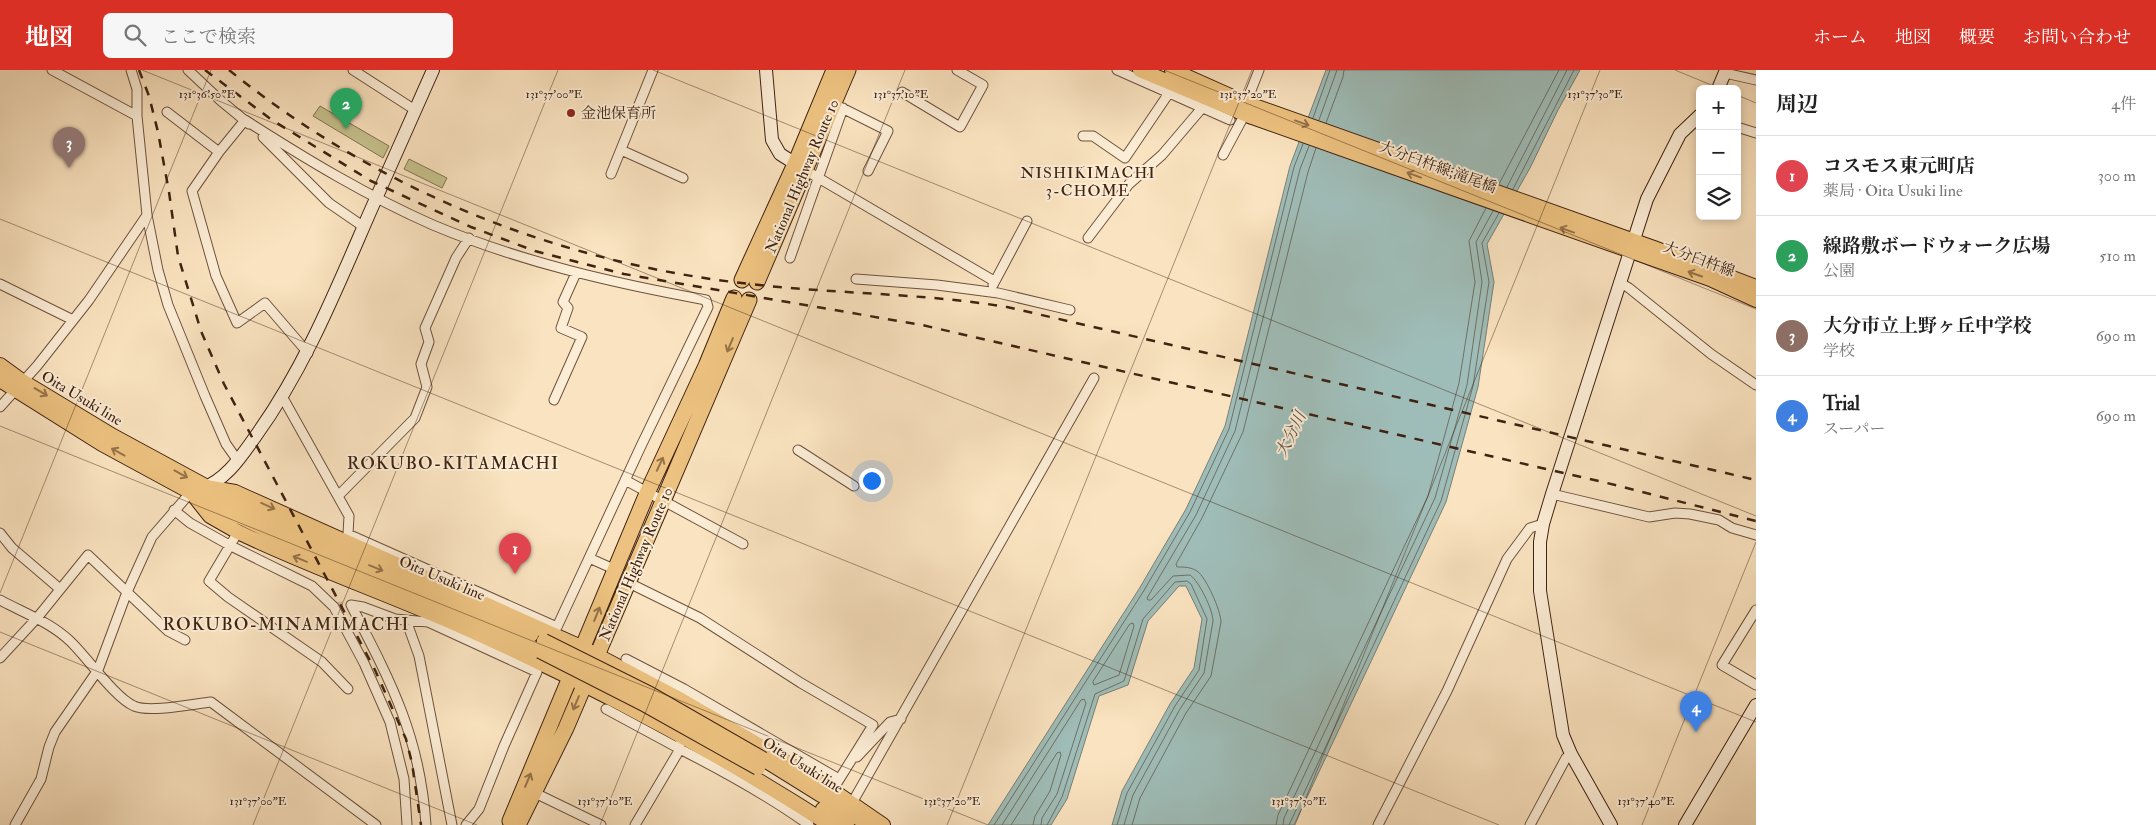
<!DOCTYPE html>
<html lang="ja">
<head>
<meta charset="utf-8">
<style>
  body { margin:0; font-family:"IM FELL Double Pica","Noto Serif JP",serif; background:#f6f6f6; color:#222 }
  .controls { position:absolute; right:15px; top:15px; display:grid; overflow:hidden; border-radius:8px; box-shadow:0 2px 8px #0003 }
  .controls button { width:45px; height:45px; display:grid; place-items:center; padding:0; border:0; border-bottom:1px solid #e0e0e0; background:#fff; color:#222; font:25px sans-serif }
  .you { position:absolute; left:871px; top:410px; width:18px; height:18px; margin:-12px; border:4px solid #fff; border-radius:50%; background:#1a73e8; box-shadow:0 0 0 8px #1a73e833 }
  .badge { display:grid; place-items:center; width:32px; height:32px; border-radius:50%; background:#d93025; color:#fff; font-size:16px; font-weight:700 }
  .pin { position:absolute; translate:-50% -41px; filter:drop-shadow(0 1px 2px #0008) }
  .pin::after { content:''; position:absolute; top:26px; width:18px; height:15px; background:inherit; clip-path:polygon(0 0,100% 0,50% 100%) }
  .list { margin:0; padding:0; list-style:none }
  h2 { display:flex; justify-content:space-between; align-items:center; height:65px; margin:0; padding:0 20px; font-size:21px }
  h2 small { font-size:16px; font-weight:400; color:#767676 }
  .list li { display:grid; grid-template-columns:32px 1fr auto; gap:15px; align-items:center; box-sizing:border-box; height:80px; padding:0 20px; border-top:1px solid #e0e0e0 }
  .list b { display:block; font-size:19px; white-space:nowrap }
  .list p { margin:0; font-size:16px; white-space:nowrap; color:#767676 }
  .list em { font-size:16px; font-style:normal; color:#767676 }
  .icon { flex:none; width:28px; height:28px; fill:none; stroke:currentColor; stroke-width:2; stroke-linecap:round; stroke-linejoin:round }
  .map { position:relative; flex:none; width:1756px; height:755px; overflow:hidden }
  header { display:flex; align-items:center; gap:30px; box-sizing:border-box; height:70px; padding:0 25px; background:#d93025; color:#fff }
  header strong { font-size:24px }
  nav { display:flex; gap:28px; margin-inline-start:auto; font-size:18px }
  .search { width:350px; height:45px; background:#f6f6f6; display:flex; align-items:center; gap:12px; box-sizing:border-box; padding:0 18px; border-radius:8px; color:#767676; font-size:19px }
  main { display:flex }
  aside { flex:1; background:#fff }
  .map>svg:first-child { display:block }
  .green { fill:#c6c18d; stroke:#82724f }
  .water { fill:#9fbdb8; stroke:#797f75 }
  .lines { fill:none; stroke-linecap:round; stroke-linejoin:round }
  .shore { stroke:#6f7064; stroke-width:1 }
  .street-tunnel { stroke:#d5bc9d; stroke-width:9; stroke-dasharray:9 4.5; stroke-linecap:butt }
  .street-casing { stroke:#6e523d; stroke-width:11 }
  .secondary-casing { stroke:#3f2211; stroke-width:14 }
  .primary-casing { stroke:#3f2211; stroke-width:16 }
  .highway-casing { stroke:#3f2211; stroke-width:17 }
  .street { stroke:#fcedd6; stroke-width:9 }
  .secondary { stroke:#fcedd6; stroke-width:12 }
  .primary { stroke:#edc280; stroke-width:14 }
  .highway { stroke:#edc280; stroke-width:15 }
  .rail { stroke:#3f2211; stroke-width:2.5; stroke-dasharray:9 9; stroke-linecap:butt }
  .primary-bridge-casing { stroke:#3f2211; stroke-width:16; stroke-linecap:butt }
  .primary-bridge { stroke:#edc280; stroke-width:14 }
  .oneway { stroke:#967248 }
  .ticks { fill:none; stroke:#3f2211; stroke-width:1; stroke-opacity:0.45 }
  .poi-dot { fill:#8f2418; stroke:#fcedd6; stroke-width:2 }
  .labels { text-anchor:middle; stroke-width:4; stroke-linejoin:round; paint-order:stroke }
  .poi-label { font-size:15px; fill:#3f2211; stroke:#fcedd6; text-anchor:start }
  .street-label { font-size:15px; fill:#3f2211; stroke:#fcedd6 }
  .neighbourhood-label { font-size:16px; letter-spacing:1px; fill:#3f2211; stroke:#fcedd6 }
  .water-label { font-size:16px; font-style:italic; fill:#5c5043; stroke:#fcedd6 }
  .quarter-label { font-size:18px; letter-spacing:1px; fill:#3f2211; stroke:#fcedd6 }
  .ticks-label { font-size:12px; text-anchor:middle; fill:#3f2211; stroke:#fcedd6; stroke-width:4; stroke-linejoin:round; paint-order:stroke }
</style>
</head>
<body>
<header>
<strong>地図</strong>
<div class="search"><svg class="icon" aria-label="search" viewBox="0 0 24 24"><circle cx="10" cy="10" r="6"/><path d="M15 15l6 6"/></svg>ここで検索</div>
<nav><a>ホーム</a><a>地図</a><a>概要</a><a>お問い合わせ</a></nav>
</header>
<main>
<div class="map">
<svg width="1756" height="755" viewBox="0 0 1756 755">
  <rect width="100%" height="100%" fill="#fae3c0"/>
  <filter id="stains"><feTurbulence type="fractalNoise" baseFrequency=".004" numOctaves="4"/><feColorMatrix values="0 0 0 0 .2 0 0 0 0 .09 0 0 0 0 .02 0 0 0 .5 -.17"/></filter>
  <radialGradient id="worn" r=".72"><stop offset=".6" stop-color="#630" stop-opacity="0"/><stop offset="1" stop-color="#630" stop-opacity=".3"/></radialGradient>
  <path class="green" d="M320,36l69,40 -6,12 -70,-42z
    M409,89l38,19 -5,10 -38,-19z"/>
  <path class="water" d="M1326,0h254l-22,40 -28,58 -43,76 7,38 -16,105 -32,115 -152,323h-182l10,-34 48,-87 24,-36 8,-49 -16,-33h-7l-31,35 -20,64 -29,11 -32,103 -16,26h-63l151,-236 47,-80 39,-83 65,-260z"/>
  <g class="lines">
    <path class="shore" d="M1313,48l17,-48
      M1319,50l18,-50
      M1326,53l17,-46 1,-7
      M1499,114l60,-114
      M1507,117l60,-117
      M1513,119l61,-119
      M1130,554l3,-1 1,3 -15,49 -25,10 -1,-3z
      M994,755l149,-233 47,-80 39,-83 65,-262 9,-23
      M1002,755l79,-125 3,-1 2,4 -29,91 -15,24 -1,7
      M1011,755l46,-72 3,-1 1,3 -11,36 -15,25 -2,9
      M1047,755l15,-28 33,-103 29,-13 19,-62 32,-37 12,-1 4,3 16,35 -8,51 -24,36 -48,87 -10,32
      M1124,755l9,-30 47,-86 24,-36 9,-52c0,-11 -14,-40 -23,-46l-17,1 -22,24h-3l-1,-2 49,-83 39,-84 65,-262 9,-23
      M1132,755l8,-27 46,-85 25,-37 10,-54c0,-11 -15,-45 -24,-51 -6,-4 -13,-4 -20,-4l-1,-3 26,-46 41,-86 65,-260 8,-24
      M1276,755l2,-10 150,-319 31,-113 16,-101 -6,-41 17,-33
      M1283,755l1,-7 151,-320 32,-113 15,-103 -6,-40 17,-31
      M1289,755l152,-324 32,-115 16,-104 -7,-39 17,-30"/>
    <path class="street-tunnel" d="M334,537l17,-2"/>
    <defs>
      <path id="street" d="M52,0l85,46
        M131,0l6,19v27l10,99 11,55 10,35 37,91 21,48 12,17
        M188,0l32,30 29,24
        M353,0l62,40
        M1117,0l113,50
        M1725,3l31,7
        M902,22l58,35 23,-42 -26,-15
        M1246,33l13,-33
        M838,36l50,25 -20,40
        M167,42l52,40
        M1737,57l19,6
        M1083,66h10l32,22 44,-65
        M263,67l66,66 35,24
        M621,80l62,28
        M1223,85l22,-41
        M805,100l189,111
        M611,104l42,-104
        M1088,168l41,-54 33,-29 40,-47
        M790,188l53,-150
        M856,209l81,6 61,8 72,17
        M1619,212l10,6 82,66 45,31
        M0,214l73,36
        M993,215l34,-64
        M283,328l66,118 -1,18 209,93 84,-181 67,-139 -2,-7c-93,-17 -185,-38 -273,-75 -66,-29 -127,-66 -188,-105l-26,32 -27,39 24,85 21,47 28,-20 43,50
        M554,330l28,-63 -21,-9 7,-20 -5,-6 13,-29
        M0,337l37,-41 52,-66 58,-85
        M798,380l56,36
        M625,410l118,64
        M1552,424l97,23 26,-4 15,1 29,6 13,8 24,7
        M338,426l77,-78 12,-31 -6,-23 8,-22 -4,-14 31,-70 13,-20
        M174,440l16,13 41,23 81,40 22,21 30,56 26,59 14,57 3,46
        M238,462l-29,49 19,16 94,65 26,27
        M0,463l12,15 48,41
        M589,488l27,12
        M627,512l73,36 101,65 72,42 -36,58
        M0,530c24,13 50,22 70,41 17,16 45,57 64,65 15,7 59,-2 77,-4l165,123
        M351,535l12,2 32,12 33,3 109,50 -33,74 -25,63 -13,16
        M351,535c40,77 69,131 75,220
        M1756,540l-34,55 34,20
        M406,550l13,36 33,169
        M0,588l37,-40 51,-63 80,76 17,9
        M626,589l58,30 155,90
        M606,639l74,40 -45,76
        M680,674v5c45,23 89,47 129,76
        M857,687l33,-35 11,-3
        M535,723l66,32
        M852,733l242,-425
        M15,755l26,-46 8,-32 6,-15 43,-62 29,-78 25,-55 39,-45
        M1378,755l69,-134 60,-132 23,-31 13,-4
        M1530,755l36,-67 5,-4"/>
      <path id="secondary" d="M766,0l6,70 8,14 22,14
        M1718,19l8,-19
        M201,419c25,-9 39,-31 54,-52 50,-69 81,-147 115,-225 21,-47 42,-95 63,-142
        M1611,755l-40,-71 -8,-19 -23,-144v-49l3,-18 9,-30 95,-295 33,-65 20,-19
        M1685,755l71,-120"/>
      <path id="primary" d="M1140,0l112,47 458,162 46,21
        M1172,0l74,33 408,145 102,39
        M0,295l22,16 91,55 118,64 80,40 220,95
        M0,310l102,64 105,57 99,48 144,61 90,41
        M206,417l29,5 348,156 98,52 86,50 62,38 54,37
        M191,422l19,24 28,16c71,34 145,60 216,91 131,58 256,125 376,202
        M763,689l103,64
        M823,739l24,16"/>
      <path id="highway" d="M742,210l53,-116 39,-94
        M757,212l91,-212
        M510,751l138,-330 58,-125 28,-68
        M518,755l48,-97 183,-428"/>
    </defs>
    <use href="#street" class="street-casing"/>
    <use href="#secondary" class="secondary-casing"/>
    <use href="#primary" class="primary-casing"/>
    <use href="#highway" class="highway-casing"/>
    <use href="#street" class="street"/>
    <use href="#secondary" class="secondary"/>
    <use href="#primary" class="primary"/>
    <use href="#highway" class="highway"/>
    <path class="rail" d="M139,0l10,26 9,36 11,60 9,64 23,75 23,53 151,286 31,69 6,24 9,62
      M205,0l67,50 99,61 100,46 64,24 89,23 298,51 685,158 149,38
      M229,0c150,121 329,193 521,214 86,10 172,9 257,23l749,173"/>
    <defs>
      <path id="primary-bridge" d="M544,571l106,53 113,65
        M540,581l102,52 116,65"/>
    </defs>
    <use href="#primary-bridge" class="primary-bridge-casing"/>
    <use href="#primary-bridge" class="primary-bridge"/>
  </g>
  <defs><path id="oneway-shaft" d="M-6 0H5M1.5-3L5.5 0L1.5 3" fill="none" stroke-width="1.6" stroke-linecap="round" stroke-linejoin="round" transform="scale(1.25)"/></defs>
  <g class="oneway">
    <use href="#oneway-shaft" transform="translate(1302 53) rotate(20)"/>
    <use href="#oneway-shaft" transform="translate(1414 105) rotate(-160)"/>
    <use href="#oneway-shaft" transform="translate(1567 160) rotate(-160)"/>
    <use href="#oneway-shaft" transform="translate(1695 204) rotate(-161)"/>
    <use href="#oneway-shaft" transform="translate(730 275) rotate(113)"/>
    <use href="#oneway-shaft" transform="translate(41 322) rotate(31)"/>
    <use href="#oneway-shaft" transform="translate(118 382) rotate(-151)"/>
    <use href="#oneway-shaft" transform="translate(660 394) rotate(-65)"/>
    <use href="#oneway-shaft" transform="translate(181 404) rotate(29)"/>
    <use href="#oneway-shaft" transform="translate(268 436) rotate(24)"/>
    <use href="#oneway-shaft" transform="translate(300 489) rotate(-158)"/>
    <use href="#oneway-shaft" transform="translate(376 498) rotate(22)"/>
    <use href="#oneway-shaft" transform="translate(597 544) rotate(-68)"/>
    <use href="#oneway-shaft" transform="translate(576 633) rotate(113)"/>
    <use href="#oneway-shaft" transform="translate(528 710) rotate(-67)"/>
  </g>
  <path class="ticks" d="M142,0l1614,652M653,0l1103,446M1164,0l592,239M1675,0l46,19M1737,25l19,8M0,149l1499,606M0,356l988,399M0,523l211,-523M0,562l477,193M253,755l305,-755M600,755l305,-755M947,755l305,-755M1295,755l305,-755M1642,755l114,-283"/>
  <circle class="poi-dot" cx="571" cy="43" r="5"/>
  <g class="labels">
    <g class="poi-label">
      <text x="581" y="48">金池保育所</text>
    </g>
    <g class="street-label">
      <text transform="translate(1438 97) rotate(20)" y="5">大分臼杵線;滝尾橋</text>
      <text transform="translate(802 106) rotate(-67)" y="5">National Highway Route 10</text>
      <text transform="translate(1699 189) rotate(20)" y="5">大分臼杵線</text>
      <text transform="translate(82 328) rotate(31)" y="5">Oita Usuki line</text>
      <text transform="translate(636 494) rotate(-67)" y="5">National Highway Route 10</text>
      <text transform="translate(442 508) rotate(23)" y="5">Oita Usuki line</text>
      <text transform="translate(803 695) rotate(32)" y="5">Oita Usuki line</text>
    </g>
    <g class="neighbourhood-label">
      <text x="1088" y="108">NISHIKIMACHI<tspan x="1088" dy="18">3-CHOME</tspan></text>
    </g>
    <g class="water-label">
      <text transform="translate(1290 364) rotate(-64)" y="6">大分川</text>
    </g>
    <g class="quarter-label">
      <text x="453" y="399">ROKUBO-KITAMACHI</text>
      <text x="286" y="560">ROKUBO-MINAMIMACHI</text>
    </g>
  </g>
  <g class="ticks-label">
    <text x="207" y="28">131°36'50"E</text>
    <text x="554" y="28">131°37'00"E</text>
    <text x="901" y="28">131°37'10"E</text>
    <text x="1248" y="28">131°37'20"E</text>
    <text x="1595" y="28">131°37'30"E</text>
    <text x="258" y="735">131°37'00"E</text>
    <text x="605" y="735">131°37'10"E</text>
    <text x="952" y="735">131°37'20"E</text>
    <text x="1299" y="735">131°37'30"E</text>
    <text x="1646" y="735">131°37'40"E</text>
  </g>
  <rect width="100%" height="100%" filter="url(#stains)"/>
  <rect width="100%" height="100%" fill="url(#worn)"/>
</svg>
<div class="controls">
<button>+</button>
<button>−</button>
<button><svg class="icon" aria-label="layers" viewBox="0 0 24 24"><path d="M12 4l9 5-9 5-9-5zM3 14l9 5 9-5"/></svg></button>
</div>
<div class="you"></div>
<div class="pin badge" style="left:515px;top:504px;background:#e0444e">1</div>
<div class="pin badge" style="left:346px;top:59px;background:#2e9e5b">2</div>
<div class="pin badge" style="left:69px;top:98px;background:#8d6e63">3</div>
<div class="pin badge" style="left:1696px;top:662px;background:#3f7fe0">4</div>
</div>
<aside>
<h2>周辺<small>4件</small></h2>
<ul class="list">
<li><span class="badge" style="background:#e0444e">1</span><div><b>コスモス東元町店</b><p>薬局 · Oita Usuki line</p></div><em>300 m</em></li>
<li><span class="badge" style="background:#2e9e5b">2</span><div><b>線路敷ボードウォーク広場</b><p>公園</p></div><em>510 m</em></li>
<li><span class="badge" style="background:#8d6e63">3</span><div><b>大分市立上野ヶ丘中学校</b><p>学校</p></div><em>690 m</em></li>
<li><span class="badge" style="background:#3f7fe0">4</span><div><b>Trial</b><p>スーパー</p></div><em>690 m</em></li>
</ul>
</aside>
</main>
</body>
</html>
